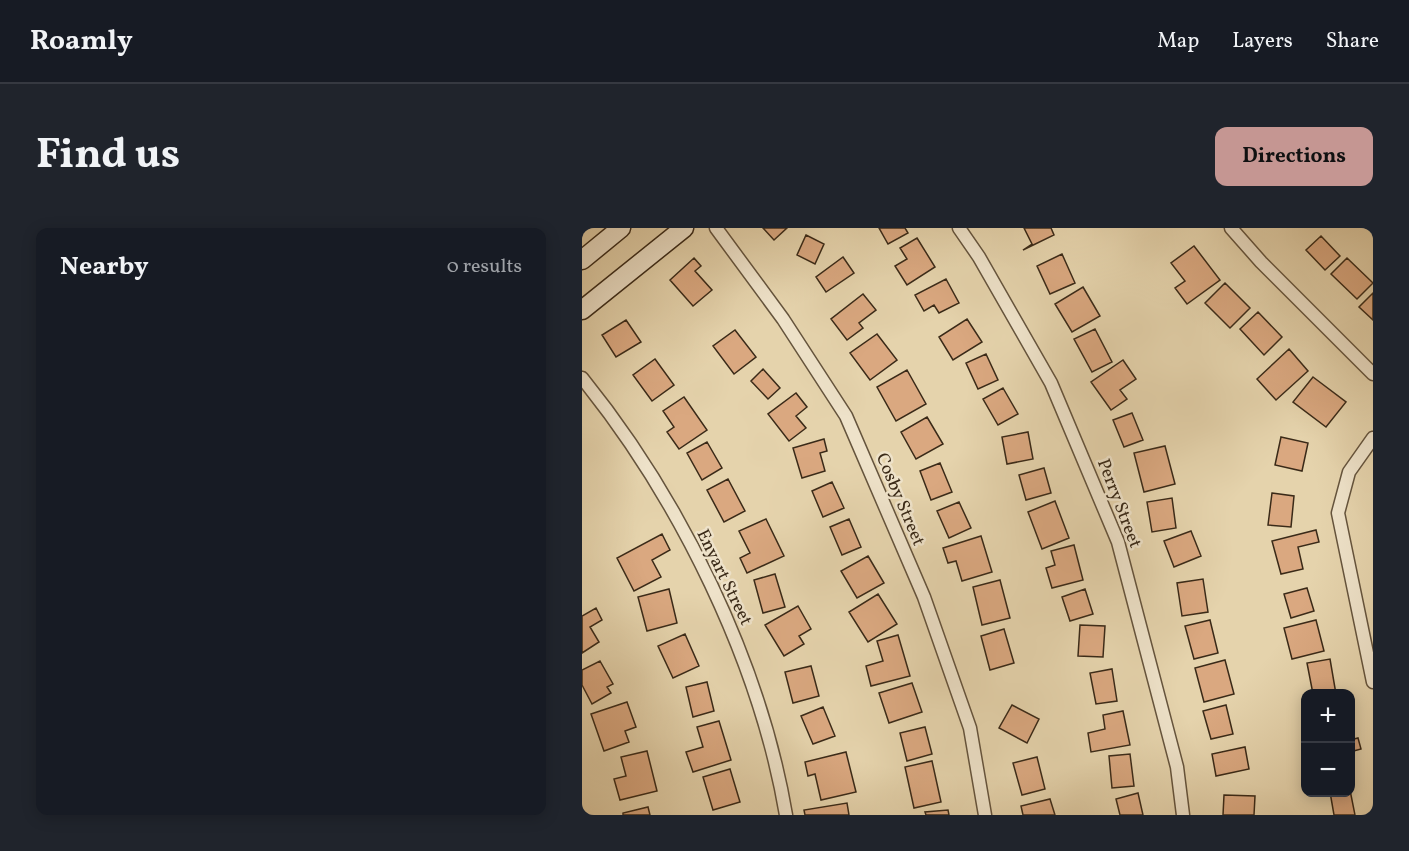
<!DOCTYPE html>
<html lang="en">
<head>
<meta charset="utf-8">
<style>
  body { margin:0; font-family:Vollkorn,serif; background:#20242c; color:#f1f3f6 }
  .controls { position:absolute; right:18px; bottom:18px; display:grid; overflow:hidden; border-radius:12px; box-shadow:0 3px 15px #0003 }
  .controls button { width:54px; height:54px; display:grid; place-items:center; padding:0; border:0; border-bottom:2px solid #363941; background:#171b24; color:#f1f3f6; font:30px sans-serif }
  .list { margin:0; padding:0; list-style:none }
  h2 { display:flex; justify-content:space-between; align-items:center; height:78px; margin:0; padding:0 24px; font-size:26px }
  h2 small { font-size:20px; font-weight:400; color:#9ea1a6 }
  .map { position:relative; flex:none; width:791px; height:587px; overflow:hidden; border-radius:12px }
  header { display:flex; align-items:center; gap:36px; box-sizing:border-box; height:84px; padding:0 30px; background:#171b24; border-bottom:2px solid #363941 }
  header strong { font-size:28px }
  nav { display:flex; gap:33px; margin-inline-start:auto; font-size:21px }
  .intro { display:flex; align-items:center; justify-content:space-between; box-sizing:border-box; height:144px; padding:0 36px }
  h1 { margin:0; font-size:42px }
  .button { padding:15px 27px; border-radius:12px; background:#c59692; color:#111; font-size:21px; font-weight:700 }
  main { display:flex; gap:36px; padding:0 36px }
  aside { flex:1; background:#171b24; border-radius:12px; box-shadow:0 3px 15px #0003 }
  .map>svg:first-child { display:block }
  .building { fill:#daa880; stroke:#3a2a18; stroke-width:1.5 }
  .lines { fill:none; stroke-linecap:round; stroke-linejoin:round }
  .minor-casing { stroke:#65543d; stroke-width:15 }
  .secondary-casing { stroke:#3a2a18; stroke-width:21 }
  .minor { stroke:#eee2c9; stroke-width:12 }
  .secondary { stroke:#eee2c9; stroke-width:18 }
  .labels { text-anchor:middle; stroke-width:5; stroke-linejoin:round; paint-order:stroke }
  .street-label { font-size:18px; fill:#3a2a18; stroke:#eee2c9 }
</style>
</head>
<body>
<header>
<strong>Roamly</strong>
<nav><a>Map</a><a>Layers</a><a>Share</a></nav>
</header>
<div class="intro"><h1>Find us</h1><a class="button">Directions</a></div>
<main>
<aside>
<h2>Nearby<small>0 results</small></h2>
<ul class="list">
</ul>
</aside>
<div class="map">
<svg width="791" height="587" viewBox="0 0 791 587">
  <rect width="100%" height="100%" fill="#e5d3ac"/>
  <filter id="stains"><feTurbulence type="fractalNoise" baseFrequency=".00333" numOctaves="4"/><feColorMatrix values="0 0 0 0 .2 0 0 0 0 .09 0 0 0 0 .02 0 0 0 .5 -.17"/></filter>
  <radialGradient id="worn" r=".72"><stop offset=".6" stop-color="#630" stop-opacity="0"/><stop offset="1" stop-color="#630" stop-opacity=".3"/></radialGradient>
  <path class="building" d="M181,0h24l-13,12z
    M297,0h26l3,5 -20,11z
    M442,0h27l3,7 -31,15 9,-6z
    M224,7l18,9 -9,20 -18,-9z
    M739,8l19,20 -15,14 -19,-20z
    M335,10l18,29 -28,18 -12,-19 12,-7 -7,-11z
    M612,18l26,34 -33,24 -12,-16 10,-7 -14,-18z
    M480,26l13,29 -25,11 -13,-28z
    M261,29l11,16 -28,19 -10,-15z
    M112,30l7,8 -6,5 17,19 -19,16 -23,-26z
    M765,30l26,25 -16,16 -26,-25z
    M364,51l13,24 -20,10 -5,-8 -10,6 -9,-16z
    M643,55l25,25 -20,20 -25,-25z
    M501,59l17,29 -28,16 -17,-28z
    M791,65v27l-14,-13z
    M281,66l13,16 -17,13 4,5 -16,12 -16,-21z
    M676,84l24,25 -18,18 -24,-26z
    M385,91l15,23 -29,18 -14,-23z
    M44,92l15,22 -25,15 -14,-22z
    M513,101l17,33 -20,10 -18,-33z
    M153,102l21,27 -22,17 -21,-28z
    M295,106l20,26 -27,20 -20,-27z
    M707,121l19,22 -32,29 -19,-21z
    M404,126l12,26 -20,9 -12,-26z
    M73,131l19,26 -22,16 -19,-26z
    M541,132l13,19 -16,11 7,9 -16,11 -20,-28z
    M181,141l17,19 -12,11 -17,-18z
    M325,142l19,34 -30,17 -19,-34z
    M731,149l33,25 -20,25 -33,-25z
    M421,160l15,26 -20,11 -15,-26z
    M214,165l11,14 -11,9 10,12 -17,13 -21,-27z
    M102,169l23,33 -28,19 -12,-17 7,-5 -11,-16z
    M550,185l11,27 -19,7 -11,-27z
    M345,189l16,27 -27,15 -15,-27z
    M446,204l5,27 -26,5 -5,-27z
    M699,209l27,6 -6,28 -27,-6z
    M242,211l3,12 -7,2 5,18 -23,7 -9,-30z
    M125,214l15,26 -20,12 -15,-27z
    M583,218l10,38 -31,8 -10,-39z
    M358,235l12,29 -21,8 -11,-29z
    M462,240l7,25 -25,7 -7,-25z
    M146,251l17,32 -21,11 -17,-32z
    M250,254l12,26 -21,9 -11,-26z
    M690,265l22,3 -3,31 -23,-2z
    M590,270l4,30 -24,4 -5,-30z
    M473,273l14,37 -27,11 -14,-37z
    M377,274l12,26 -22,10 -12,-27z
    M184,291l18,37 -37,17 -7,-15 10,-5 -11,-22z
    M267,291l12,28 -19,8 -12,-28z
    M734,302l3,12 -21,5 5,22 -22,5 -9,-33z
    M609,303l10,25 -27,11 -10,-26z
    M80,306l8,16 -18,10 9,17 -27,14 -17,-33z
    M399,308l11,36 -30,9 -6,-20 -8,2 -5,-15z
    M492,317l9,35 -31,8 -6,-20 9,-3 -4,-14z
    M286,328l16,27 -27,15 -16,-27z
    M193,346l10,33 -22,6 -9,-33z
    M621,351l5,33 -26,4 -5,-33z
    M418,352l10,38 -28,7 -9,-38z
    M725,360l7,23 -23,7 -7,-24z
    M87,361l8,34 -30,8 -9,-34z
    M503,361l8,25 -23,7 -8,-24z
    M296,366l19,30 -29,18 -19,-30z
    M216,378l13,23 -12,7 5,8 -20,12 -19,-31z
    M14,380l6,12 -12,7 9,15 -17,11v-37z
    M628,392l8,33 -24,6 -9,-33z
    M734,392l8,31 -32,8 -8,-31z
    M498,397l25,1 -2,31 -25,-1z
    M422,401l10,34 -24,7 -9,-34z
    M103,406l14,32 -26,12 -15,-32z
    M316,407l12,41 -39,10 -5,-20 17,-5 -6,-20z
    M748,431l6,35h-23l-6,-31z
    M643,432l9,34 -30,8 -9,-34z
    M18,433l13,23 -6,3 4,6 -19,11 -10,-19v-15z
    M229,438l8,30 -26,7 -8,-31z
    M530,441l5,32 -21,3 -6,-31z
    M125,454l7,29 -21,6 -7,-30z
    M330,455l10,29 -33,11 -10,-30z
    M45,474l9,25 -11,4 4,11 -25,9 -13,-37z
    M430,477l27,14 -12,24 -28,-15z
    M644,477l7,29 -22,5 -8,-28z
    M241,479l12,29 -22,8 -12,-28z
    M541,483l7,34 -39,7 -3,-19 17,-4 -2,-14z
    M137,493l12,39 -38,12 -7,-20 17,-5 -6,-20z
    M343,499l7,27 -25,7 -7,-28z
    M776,510l3,11 -11,3v-12z
    M663,519l4,22 -33,7 -4,-22z
    M65,523l10,40 -37,9 -6,-21 12,-3 -5,-19z
    M264,524l10,40 -35,8 -6,-26 -7,2 -3,-14z
    M548,526l4,32 -22,2 -3,-32z
    M455,529l8,32 -23,6 -9,-32z
    M350,533l9,41 -27,6 -9,-41z
    M148,541l10,33 -27,8 -10,-33z
    M768,562l5,25h-21l-4,-23h20z
    M556,565l5,22h-23l-4,-16z
    M642,567l31,1 -1,19h-31z
    M468,571l5,16h-32l-2,-9z
    M265,575l2,12h-44l-1,-5z
    M66,579l2,8h-27v-2z
    M366,582l1,5h-23l-1,-3z"/>
  <g class="lines">
    <defs>
      <path id="minor" d="M134,0l67,91 63,97 78,181 46,131 15,87
        M377,0l20,29 72,126 67,159 59,225 6,48
        M649,0l30,34 112,112
        M0,150c98,121 178,284 204,437
        M791,210l-24,34 -11,41 35,169"/>
      <path id="secondary" d="M0,32l39,-32
        M0,82l102,-82"/>
    </defs>
    <use href="#minor" class="minor-casing"/>
    <use href="#secondary" class="secondary-casing"/>
    <use href="#minor" class="minor"/>
    <use href="#secondary" class="secondary"/>
  </g>
  <g class="labels">
    <g class="street-label">
      <text transform="translate(319 271) rotate(67)" y="6">Cosby Street</text>
      <text transform="translate(538 275) rotate(69)" y="6">Perry Street</text>
      <text transform="translate(143 349) rotate(64)" y="6">Enyart Street</text>
    </g>
  </g>
  <rect width="100%" height="100%" filter="url(#stains)"/>
  <rect width="100%" height="100%" fill="url(#worn)"/>
</svg>
<div class="controls">
<button>+</button>
<button>−</button>
</div>
</div>
</main>
</body>
</html>
